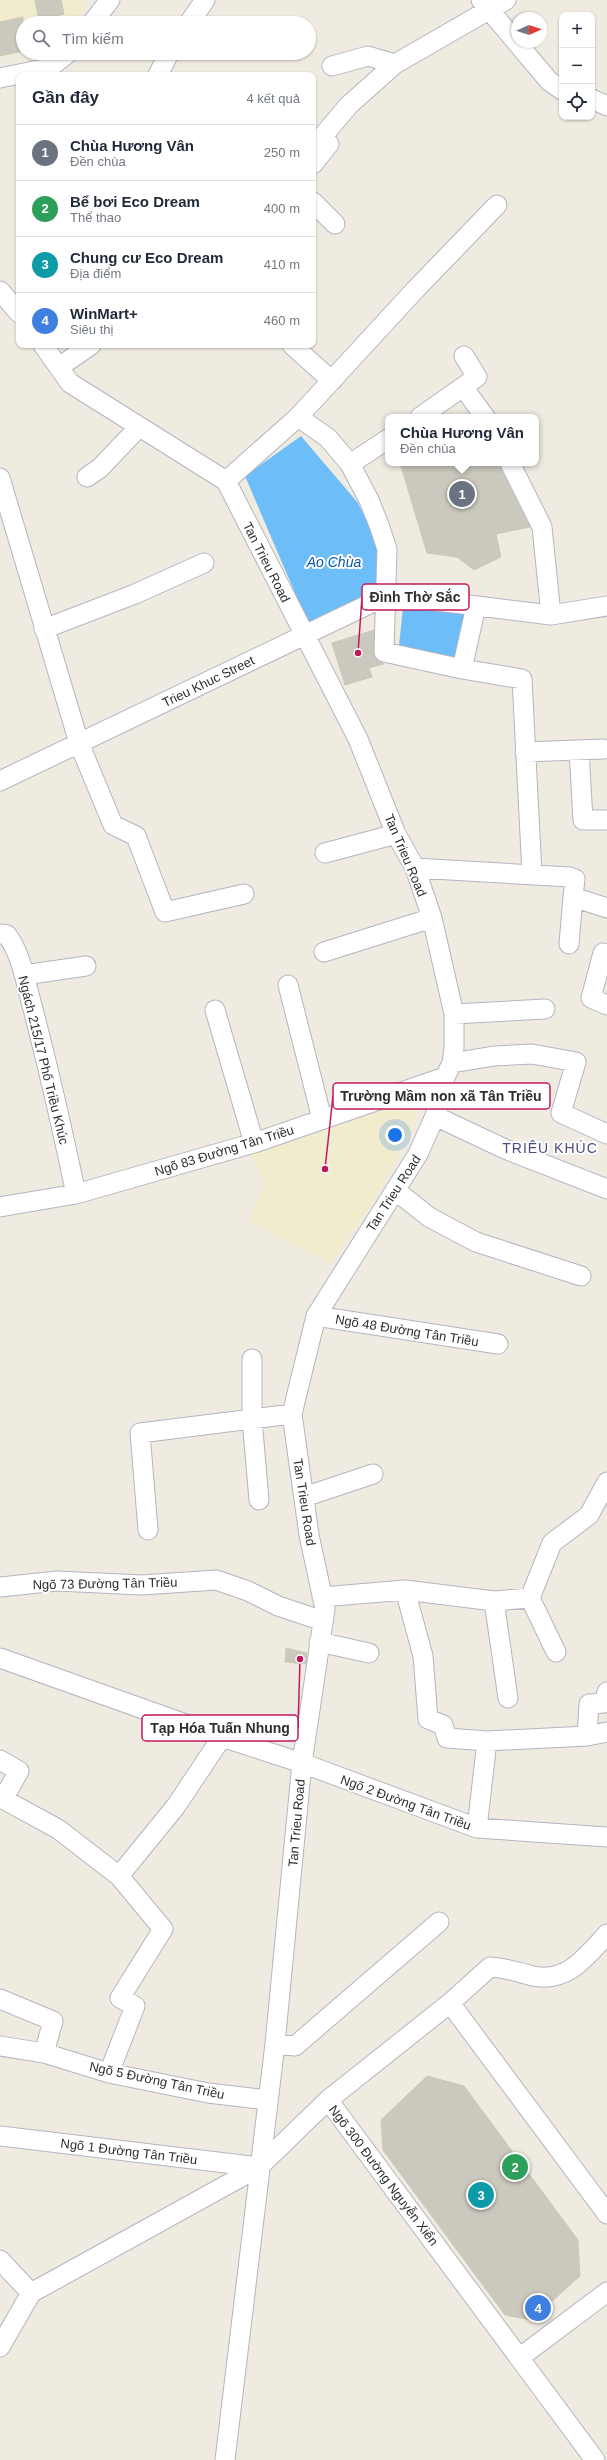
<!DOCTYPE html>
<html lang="vi">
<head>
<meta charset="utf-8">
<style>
  body { margin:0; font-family:Helvetica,sans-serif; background:#f2f2f3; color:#1f2937 }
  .controls { position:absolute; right:12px; top:12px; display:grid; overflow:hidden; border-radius:8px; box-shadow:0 1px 3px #0004 }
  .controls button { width:36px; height:36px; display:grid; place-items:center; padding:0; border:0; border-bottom:1px solid #e0e1e3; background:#fff; color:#1f2937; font:20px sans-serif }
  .compass { position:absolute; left:511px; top:12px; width:36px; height:36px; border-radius:50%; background:#fff; box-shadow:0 1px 3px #0004; rotate:87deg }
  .you { position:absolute; left:395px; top:1135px; width:14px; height:14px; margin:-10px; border:3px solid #fff; border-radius:50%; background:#1a73e8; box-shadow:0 0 0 6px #1a73e833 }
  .badge { display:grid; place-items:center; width:26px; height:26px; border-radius:50%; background:#3e45ff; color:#fff; font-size:13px; font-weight:700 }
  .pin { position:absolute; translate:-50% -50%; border:2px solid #fff; box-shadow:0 1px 4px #0006 }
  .popup { position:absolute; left:385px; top:414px; width:154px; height:52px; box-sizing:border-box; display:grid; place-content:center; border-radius:8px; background:#fff; filter:drop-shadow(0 1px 3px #0005); font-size:13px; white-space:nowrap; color:#747a83 }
  .popup b { font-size:15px; color:#1f2937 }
  .popup::after { content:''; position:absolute; left:50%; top:100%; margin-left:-8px; border:8px solid transparent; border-top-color:#fff }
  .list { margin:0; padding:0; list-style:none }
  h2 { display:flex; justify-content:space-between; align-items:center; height:52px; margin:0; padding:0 16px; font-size:17px }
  h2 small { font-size:13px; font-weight:400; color:#747a83 }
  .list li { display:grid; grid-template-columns:26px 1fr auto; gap:12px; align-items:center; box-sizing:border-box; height:56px; padding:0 16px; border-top:1px solid #e0e1e3 }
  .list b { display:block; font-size:15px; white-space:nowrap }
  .list p { margin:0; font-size:13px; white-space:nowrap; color:#747a83 }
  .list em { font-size:13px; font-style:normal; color:#747a83 }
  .icon { flex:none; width:22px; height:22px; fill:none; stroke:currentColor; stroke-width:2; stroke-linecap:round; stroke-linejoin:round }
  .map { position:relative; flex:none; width:607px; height:2460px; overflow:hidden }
  .search { position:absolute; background:#fff; box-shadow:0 1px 3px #0004; left:16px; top:16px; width:300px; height:44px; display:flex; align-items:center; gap:10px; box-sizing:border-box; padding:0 14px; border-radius:22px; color:#747a83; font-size:15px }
  .panel { position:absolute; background:#fff; box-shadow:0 1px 3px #0004; left:16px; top:72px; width:300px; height:276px; border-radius:8px }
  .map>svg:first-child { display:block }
  .education { fill:#f2eccf }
  .water { fill:#6dbef8 }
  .building { fill:#cbc9be; stroke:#ccc8b9 }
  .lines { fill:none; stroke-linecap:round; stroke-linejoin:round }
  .minor-casing { stroke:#b4b4c2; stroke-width:21 }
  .minor { stroke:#fff; stroke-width:19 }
  .labels { text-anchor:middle; stroke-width:4; stroke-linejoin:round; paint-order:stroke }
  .street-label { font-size:13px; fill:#2e2e2e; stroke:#fff }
  .water-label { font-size:14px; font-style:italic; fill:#0459ac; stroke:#fff }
  .neighbourhood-label { font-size:14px; letter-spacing:1px; fill:#4a4b83; stroke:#fff }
  .leader { fill:none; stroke:#c2185b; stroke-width:1.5 }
  .callout-dot { fill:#c2185b; stroke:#fff; stroke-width:1.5 }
  .callout { fill:#fff; stroke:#c2185b; stroke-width:1.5 }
  .callout-label { font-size:14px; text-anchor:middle; font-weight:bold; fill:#2e2e2e }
</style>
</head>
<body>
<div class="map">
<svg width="607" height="2460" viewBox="0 0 607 2460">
  <rect width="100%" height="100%" fill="#f0ebe0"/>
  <path class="education" d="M0,0h83l2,8 -13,15h-49v30l-23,4z
    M422,1096l-11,37 -40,72 -40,58 -83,-42 19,-38 -17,-28z"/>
  <path class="water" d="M301,436l57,67 20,41 8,53 -76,31 -65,-152z
    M403,608l65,6 -6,46 -64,-5z"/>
  <path class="building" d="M35,0h26l3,14 -25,6z
    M23,17v34l-23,5v-34z
    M400,463h98l32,64 -34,7 5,23 -27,13 -17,-13 -30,-4z
    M374,630v26l10,8 -15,4 3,9 -27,8 -13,-42z
    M286,1648l21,5 -1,11 -21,-2z
    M427,2076l37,10 114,154 2,36 -49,44 -26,-5 -122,-165 -2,-30z"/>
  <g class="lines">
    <defs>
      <path id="minor" d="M481,0l68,81 13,9
        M92,23l18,-23
        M189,23l16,-23
        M332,66l36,-10 27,8
        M158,75l11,-22
        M0,78l49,-10 19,-15
        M592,99l15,7
        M313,164l16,-20 -7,-7 27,-32 46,-41 111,-64
        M313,202l22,22
        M0,291l19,22
        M43,345l27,38 156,98 132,258 38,95 19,34 17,50 22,96v34l-2,15 -7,14 -10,39 -17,38 -102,162 -24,98 17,121 16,74 -23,154 -27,281 -50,416
        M292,345l40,36
        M59,367l32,-22
        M463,387l22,30
        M298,417l117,-127 82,-85
        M420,417l57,-40 -13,-21
        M510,463l32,64 9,88
        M350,464l38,-25
        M87,477l13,-9 39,-41
        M0,478l79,265 34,82 23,11 29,76 79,-18
        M226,481l72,-64 30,21 22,26 19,36 10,25 8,24 -3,103 78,17 60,10 10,195
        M44,629l91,-35 69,-31
        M462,669l14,-63
        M579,750l4,70h24
        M525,752l79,-3
        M0,781l384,-184 45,3 122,15 56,-9
        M325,853l71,-19
        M415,868l155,9 5,2 -2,18 34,11
        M0,934l7,1c15,20 19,50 26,74 16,62 30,123 43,185
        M569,944l4,-47
        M324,952l108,-34
        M603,953l-12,45 16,7
        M24,975l62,-9
        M288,985l34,134
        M215,1010l39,133
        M454,1014l91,-5
        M452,1063l42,-7 38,-2 44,8 -15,51 46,21
        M435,1116l70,33 102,40
        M395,1190l34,27 47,25 105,34
        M0,1207l76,-13 178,-51 191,-66
        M316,1316l182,28
        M252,1359v60l7,81
        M304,1497l69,-23
        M148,1530l-8,-97 152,-19
        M0,1587l57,-6 85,4 74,-5 32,11 30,15 45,15
        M405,1590l18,66 5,63 15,6 4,13 40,3
        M322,1597l83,-7 89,11 36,-3
        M494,1601l14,97
        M319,1642l50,11
        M556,1652l-26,-54 22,-55 37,-28 18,-33
        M0,1658l222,79 80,26 175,65 130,9
        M587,1736l20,-4
        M0,1760l19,11 -16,28 55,30 61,47 44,53 -43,69 15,8 -26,67
        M477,1828l10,-87 100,-5 2,-32 15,-1 3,-11
        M119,1876l57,-70 46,-69
        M0,1999l53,22 -9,32
        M450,2003l157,211
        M275,2044l20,2 144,-124
        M0,2046l44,7 65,20 99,20 60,7
        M328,2100l122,-97 40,-36c17,1 27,5 43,9 34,7 52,-18 74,-42
        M0,2136l259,31
        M0,2260l31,33
        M31,2293l228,-126 69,-67 267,360
        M0,2347l31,-54
        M519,2358l88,-66"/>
    </defs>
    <use href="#minor" class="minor-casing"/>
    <use href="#minor" class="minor"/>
  </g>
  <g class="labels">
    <g class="street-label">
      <text transform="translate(267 562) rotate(63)" y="5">Tan Trieu Road</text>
      <text transform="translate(208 681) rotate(-26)" y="5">Trieu Khuc Street</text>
      <text transform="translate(406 855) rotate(67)" y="5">Tan Trieu Road</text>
      <text transform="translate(44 1060) rotate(76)" y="5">Ngách 215/17 Phố Triều Khúc</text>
      <text transform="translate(224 1150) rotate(-17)" y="5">Ngõ 83 Đường Tân Triều</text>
      <text transform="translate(393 1193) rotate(-57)" y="5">Tan Trieu Road</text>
      <text transform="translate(407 1330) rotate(9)" y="5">Ngõ 48 Đường Tân Triều</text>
      <text transform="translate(305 1502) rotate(81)" y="5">Tan Trieu Road</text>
      <text transform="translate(105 1583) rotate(-1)" y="5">Ngõ 73 Đường Tân Triều</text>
      <text transform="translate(406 1802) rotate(20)" y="5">Ngõ 2 Đường Tân Triều</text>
      <text transform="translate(296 1823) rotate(-85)" y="5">Tan Trieu Road</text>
      <text transform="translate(157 2080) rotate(12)" y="5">Ngõ 5 Đường Tân Triều</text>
      <text transform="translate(129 2151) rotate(7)" y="5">Ngõ 1 Đường Tân Triều</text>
      <text transform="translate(384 2175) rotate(53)" y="5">Ngõ 300 Đường Nguyễn Xiển</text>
    </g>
    <g class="water-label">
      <text x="334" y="567">Ao Chùa</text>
    </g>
    <g class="neighbourhood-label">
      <text x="550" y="1153">TRIÊU KHÚC</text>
    </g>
  </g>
  <path class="leader" d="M358 653L362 597M325 1169L333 1096M300 1659L298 1728"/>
  <g class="callout-dot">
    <circle cx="358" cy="653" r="4"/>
    <circle cx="325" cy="1169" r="4"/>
    <circle cx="300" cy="1659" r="4"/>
  </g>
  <g class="callout">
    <rect x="362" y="584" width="107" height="26" rx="4"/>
    <rect x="333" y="1083" width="217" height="26" rx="4"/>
    <rect x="142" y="1715" width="156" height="26" rx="4"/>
  </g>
  <g class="callout-label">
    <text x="415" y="602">Đình Thờ Sắc</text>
    <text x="441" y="1101">Trường Mầm non xã Tân Triều</text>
    <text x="220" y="1733">Tạp Hóa Tuấn Nhung</text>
  </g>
</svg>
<div class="controls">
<button>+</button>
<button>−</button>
<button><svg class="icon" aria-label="locate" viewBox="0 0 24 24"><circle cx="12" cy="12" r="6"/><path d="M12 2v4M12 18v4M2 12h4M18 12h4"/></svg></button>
</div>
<svg class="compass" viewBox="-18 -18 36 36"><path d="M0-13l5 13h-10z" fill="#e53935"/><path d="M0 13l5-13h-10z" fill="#747a83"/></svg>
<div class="you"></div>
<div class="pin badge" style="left:462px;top:494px;background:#6b7280">1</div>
<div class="popup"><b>Chùa Hương Vân</b>Đền chùa</div>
<div class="pin badge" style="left:515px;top:2167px;background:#2e9e5b">2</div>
<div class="pin badge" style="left:481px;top:2195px;background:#0f9aa8">3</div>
<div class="pin badge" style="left:538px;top:2308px;background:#3f7fe0">4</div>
<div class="search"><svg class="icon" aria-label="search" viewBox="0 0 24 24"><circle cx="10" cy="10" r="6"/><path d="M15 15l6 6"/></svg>Tìm kiếm</div>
<section class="panel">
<h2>Gần đây<small>4 kết quả</small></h2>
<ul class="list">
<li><span class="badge" style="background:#6b7280">1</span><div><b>Chùa Hương Vân</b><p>Đền chùa</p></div><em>250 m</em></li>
<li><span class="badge" style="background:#2e9e5b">2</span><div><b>Bể bơi Eco Dream</b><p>Thể thao</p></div><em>400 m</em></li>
<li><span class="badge" style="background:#0f9aa8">3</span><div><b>Chung cư Eco Dream</b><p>Địa điểm</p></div><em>410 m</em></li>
<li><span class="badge" style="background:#3f7fe0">4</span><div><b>WinMart+</b><p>Siêu thị</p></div><em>460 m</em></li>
</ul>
</section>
</div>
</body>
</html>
